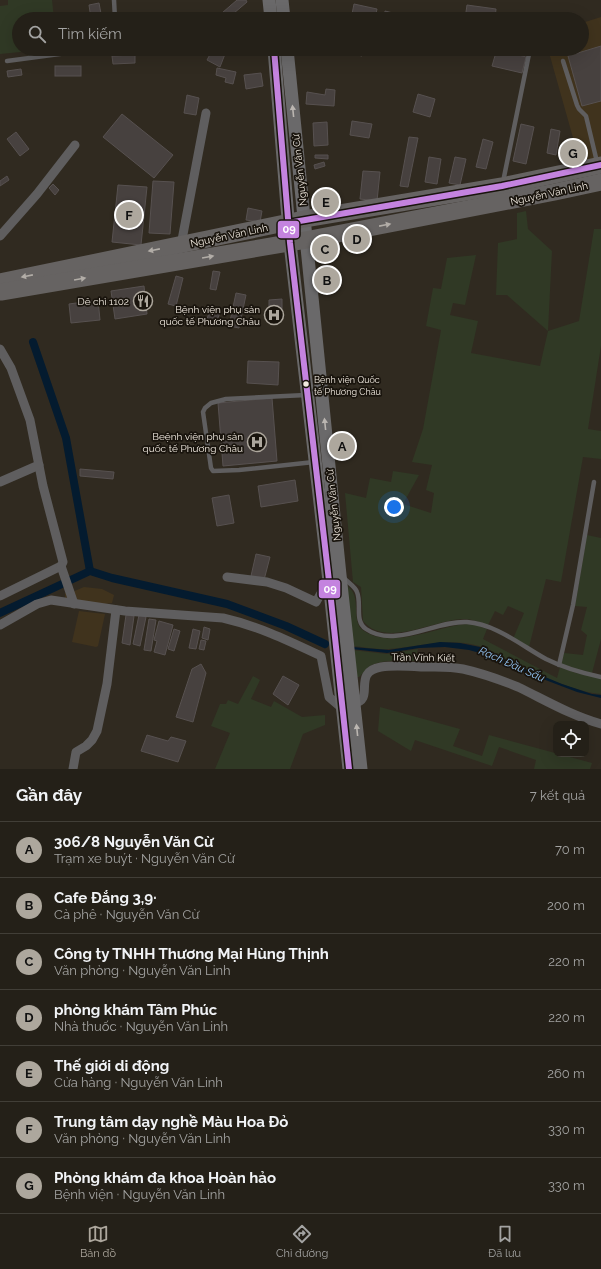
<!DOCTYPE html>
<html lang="vi">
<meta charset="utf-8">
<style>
body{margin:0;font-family:Raleway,sans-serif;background:#2c2821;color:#f1f3f6}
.controls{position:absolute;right:12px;bottom:12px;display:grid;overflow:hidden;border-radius:8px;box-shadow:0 4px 16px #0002}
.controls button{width:36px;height:36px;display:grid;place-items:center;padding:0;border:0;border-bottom:1px solid #413e37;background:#242018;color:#f1f3f6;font:20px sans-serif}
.you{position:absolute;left:394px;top:507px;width:14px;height:14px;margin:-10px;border:3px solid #fff;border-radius:50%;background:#1a73e8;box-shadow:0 0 0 6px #1a73e833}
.badge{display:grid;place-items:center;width:26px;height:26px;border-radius:50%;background:#ada79d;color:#111;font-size:13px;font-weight:700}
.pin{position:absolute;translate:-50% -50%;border:2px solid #fff;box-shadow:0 1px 4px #0006}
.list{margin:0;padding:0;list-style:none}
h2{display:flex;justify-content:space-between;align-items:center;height:52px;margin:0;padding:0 16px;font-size:17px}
h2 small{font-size:13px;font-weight:400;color:#a3a3a2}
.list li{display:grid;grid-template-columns:26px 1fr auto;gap:12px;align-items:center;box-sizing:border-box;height:56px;padding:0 16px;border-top:1px solid #413e37}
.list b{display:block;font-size:15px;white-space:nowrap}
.list p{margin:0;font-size:13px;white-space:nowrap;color:#a3a3a2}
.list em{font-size:13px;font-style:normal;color:#a3a3a2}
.icon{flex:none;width:22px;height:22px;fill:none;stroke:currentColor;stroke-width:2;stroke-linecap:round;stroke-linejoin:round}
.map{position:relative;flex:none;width:601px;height:769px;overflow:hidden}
.search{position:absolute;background:#242018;box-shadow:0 4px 16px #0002;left:12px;right:12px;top:12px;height:44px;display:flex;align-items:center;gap:10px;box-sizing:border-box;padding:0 14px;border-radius:22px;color:#a3a3a2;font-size:15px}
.sheet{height:444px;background:#242018}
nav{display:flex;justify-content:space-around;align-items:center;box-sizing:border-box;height:56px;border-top:1px solid #413e37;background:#242018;font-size:11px;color:#a3a3a2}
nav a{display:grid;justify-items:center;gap:2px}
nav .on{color:#ada79d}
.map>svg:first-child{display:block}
.built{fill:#40331d}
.green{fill:#303925}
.water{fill:#041b2f}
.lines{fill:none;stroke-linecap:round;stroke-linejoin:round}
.canal{stroke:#041b2f;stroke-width:8}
.building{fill:#47413f;stroke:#575150}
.lane{stroke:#5f5e5f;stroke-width:4.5}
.street{stroke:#5f5e5f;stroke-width:9}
.secondary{stroke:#6a696a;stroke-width:13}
.highway{stroke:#666362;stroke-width:17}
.bus-1-casing{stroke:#19140d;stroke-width:9}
.bus-1{stroke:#c483df;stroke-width:6}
.oneway{fill:#bbb6b1}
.oneway2{fill:#b2ada7}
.bus-dot{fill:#f1eae0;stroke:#19140d;stroke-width:1.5}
.labels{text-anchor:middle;stroke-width:3.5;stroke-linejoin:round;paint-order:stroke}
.bus-label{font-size:9px;fill:#f1eae0;stroke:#19140d;text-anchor:start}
.street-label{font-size:10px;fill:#f1eae0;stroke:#19140d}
.poi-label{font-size:10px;fill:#f1eae0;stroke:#19140d;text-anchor:end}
.water-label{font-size:11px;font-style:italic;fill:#93c5f6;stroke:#19140d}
.line-badge{stroke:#19140d;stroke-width:1.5}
.badge-label{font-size:11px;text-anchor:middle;font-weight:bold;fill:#fff}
</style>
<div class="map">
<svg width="601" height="769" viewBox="0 0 601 769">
<rect width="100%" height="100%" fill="#302a20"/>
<g class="built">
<polygon points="601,17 601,160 581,166 548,49 582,49 582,23"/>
<polygon points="84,587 102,589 114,595 112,603 104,604 65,601 65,593 70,593"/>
<polygon points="79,611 105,614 98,646 96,647 72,642"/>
</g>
<g class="green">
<polygon points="8,0 52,0 54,19 19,19 19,49 51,49 0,54 0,6 8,5"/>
<path d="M526,211l2,18 24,22 -4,80 31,-10 15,-92h7v117l-13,83 13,2v28l-18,-2 -22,125 -15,-3 -17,68 -16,-8 11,-26 -16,-7 -5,9 -8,-4 -7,14c-8,-3 -16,-6 -24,-6 -29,0 -78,30 -101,2l-2,-34 -8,-5 -8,-89 21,5 4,-20 21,4 2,-11 26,4 -16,29 28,9 3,-20 -8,-3 6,-25 -20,-3 11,-33 18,-99 -15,-4 7,-38 8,1 6,-31 29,-3 -11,50 -12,-2 -3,12 28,6 -7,32 69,13 8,-35 -41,-36h-11l2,-52 19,-4v-26z"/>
<polygon points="587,535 601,538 601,639 592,673 561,664 564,653 583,655 587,635 581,630 587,607 575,606"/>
<path d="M346,585c18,11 3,37 18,46 22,15 57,3 81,-3 8,-2 16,-4 24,-4 6,0 13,3 18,5l-4,10 74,39 3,-11 16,6 25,5v16c-22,-1 -65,-20 -86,-30 -12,-6 -23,-14 -36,-18 -33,-9 -58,1 -90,3 -12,1 -25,-2 -37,-3z"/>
<path d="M418,649l-4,12c-13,0 -32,-2 -44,5 -4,2 -7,8 -11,11h-2l-5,-27 35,4z"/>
<polygon points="253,676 260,680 251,699 271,707 274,701 302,717 325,715 325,725 303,734 290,769 215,769 230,733 211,726 220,704 226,704 228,700 238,704"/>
<polygon points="380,707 460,729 453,746 482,756 489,735 592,763 590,769 534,769 536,760 499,747 492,766 415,740 411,751 378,731"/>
</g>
<polygon class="water" points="440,642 460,643 480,647 516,665 562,684 592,694 601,695 601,698 577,692 514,668 487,655 469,650 445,647 419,648 387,653 352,649 352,647 389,650"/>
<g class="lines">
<g class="canal">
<polyline points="33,342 66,438 90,571"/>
<polyline points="0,613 90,571 112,578 227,604 286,626 325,644"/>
</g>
</g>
<g class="building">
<polygon points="237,0 246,0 247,2 227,19 215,19"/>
<polygon points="99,3 102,19 91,19 89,5"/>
<polygon points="354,4 377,9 375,19 351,19"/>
<polygon points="467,5 496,9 495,19 465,19"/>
<polygon points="385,11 393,13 391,19 384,19"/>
<polygon points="601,46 601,101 582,106 568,56"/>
<polygon points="213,49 225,54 220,67 207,60"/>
<polygon points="345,49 364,49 362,56 344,52"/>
<polygon points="497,49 526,57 522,73 492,66"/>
<polygon points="135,55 135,63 113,64 112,56"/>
<rect x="55" y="66" width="26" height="10"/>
<polygon points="217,68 236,72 233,84 225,82 226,78 216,75"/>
<polygon points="21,69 22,75 8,77 7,71"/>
<polygon points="261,73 263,86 246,89 244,75"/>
<polygon points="326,89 335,90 334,106 306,104 307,92 325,95"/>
<polygon points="418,94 435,99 430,117 413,112"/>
<polygon points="187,95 199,98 196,115 184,113"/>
<polygon points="122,114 173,155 154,178 103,137"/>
<polygon points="352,121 372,124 369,138 350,135"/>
<polygon points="327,122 328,145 314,146 313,123"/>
<polygon points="521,124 534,127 526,164 513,161"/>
<polygon points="551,129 560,131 556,155 547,153"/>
<polygon points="16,132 29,149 20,156 7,139"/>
<polygon points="409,137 418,138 408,187 400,186"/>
<polygon points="483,139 493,142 486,169 476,167"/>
<polygon points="315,155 328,155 328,159 315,158"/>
<polygon points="429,157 441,159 437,184 425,182"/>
<polygon points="455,157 466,159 460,185 449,183"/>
<polygon points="324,162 325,166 315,169 314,165"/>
<polygon points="363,171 380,172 377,201 360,199"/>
<polygon points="7,176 9,180 0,186 0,181"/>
<polygon points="153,181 174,182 170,234 149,233"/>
<polygon points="53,184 59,190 55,195 49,188"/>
<polygon points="118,185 147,187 141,245 112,242"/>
<polygon points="248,208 262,211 260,222 246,220"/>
<polygon points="213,271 220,272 216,290 210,289"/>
<polygon points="176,276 183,278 176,306 168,304"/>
<polygon points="144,286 147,314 115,319 111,291"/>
<polygon points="236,293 246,295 239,328 229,326"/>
<polygon points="282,299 282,310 269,311 269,300"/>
<polygon points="98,300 100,320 71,323 69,304"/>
<polygon points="210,310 220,313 215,325 206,322"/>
<polygon points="248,361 279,362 278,385 247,383"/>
<polygon points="272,398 277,461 223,466 218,403"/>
<polygon points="80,469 114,472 113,479 80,476"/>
<polygon points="295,480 298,501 261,507 258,486"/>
<polygon points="229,495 234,523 217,526 212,498"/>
<polygon points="256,554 270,557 264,580 251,576"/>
<polygon points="126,615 134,616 130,645 122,643"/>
<polygon points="139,615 146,617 140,646 133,644"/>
<polygon points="149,619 156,620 151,651 144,650"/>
<polygon points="159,621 173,625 165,655 154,652 157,641 154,640"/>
<polygon points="204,627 210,629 208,640 202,638"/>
<polygon points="174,629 180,631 174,651 168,649"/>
<polygon points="193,629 200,631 196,649 189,648"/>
<polygon points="201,640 206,641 204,650 199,649"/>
<polygon points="201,664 206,673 193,722 176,717 192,669"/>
<polygon points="283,676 299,685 288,705 273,694"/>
<polygon points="147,735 168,741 171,737 186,741 178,762 141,751"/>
</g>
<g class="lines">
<g class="lane">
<polyline points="114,0 115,19"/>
<polyline points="7,61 97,49"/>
<polyline points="563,61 577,105 579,109 586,116 597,162"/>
<polyline points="503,182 530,49"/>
<polyline points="306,395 226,399 211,403 205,408 203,412 211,468 213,471 239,470 314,462"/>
<path d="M343,577c4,5 12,9 14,15 5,12 -3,29 9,37 29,20 70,-9 101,-7 29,2 55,24 79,37 18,9 36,14 55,18"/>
<polyline points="559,665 573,605 594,482"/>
</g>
<g class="street">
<polyline points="0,236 37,194 75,145"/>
<polyline points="181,245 206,113"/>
<polyline points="0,349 11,368 30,420 43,486 63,562 61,566 0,596"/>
<polyline points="0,482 39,465"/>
<polyline points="61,566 74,604"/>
<polyline points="227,577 267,582 286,588 316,602 324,588 329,581"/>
<path d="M0,625l37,-21 14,-4 74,11 98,7c35,8 66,23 98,38l8,41 14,12"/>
<path d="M354,703c22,-3 -3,-31 27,-36 13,-2 27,-1 40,0 14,0 28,-1 42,2 18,4 38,11 55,18 27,13 54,29 83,37"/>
<polyline points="73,769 76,752 86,746 92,740 97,731 107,684 116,610"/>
</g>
<g class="secondary">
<polyline points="269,0 271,19"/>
<polyline points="282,0 284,19"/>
<polyline points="274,49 290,243 329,581 349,769"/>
<polyline points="287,49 340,575 361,769"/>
</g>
<g class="highway">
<polyline points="0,282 304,219 502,186 601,165"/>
<polyline points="1,292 306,240 555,192 601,182"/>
</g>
<defs>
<g id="bus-1">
<polyline points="274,49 290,243 329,581 349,769"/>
<polyline points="288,223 502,186 601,165"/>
</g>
</defs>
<use href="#bus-1" class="bus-1-casing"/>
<use href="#bus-1" class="bus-1"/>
</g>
<defs><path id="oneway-solid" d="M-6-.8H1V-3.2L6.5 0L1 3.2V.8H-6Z"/></defs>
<g class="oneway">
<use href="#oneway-solid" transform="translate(293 111) rotate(-96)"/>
<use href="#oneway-solid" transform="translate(325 424) rotate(-96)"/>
<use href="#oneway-solid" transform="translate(357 730) rotate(-96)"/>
</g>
<g class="oneway2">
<use href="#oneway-solid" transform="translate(385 225) rotate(-11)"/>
<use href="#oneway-solid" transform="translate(154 250) rotate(169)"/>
<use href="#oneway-solid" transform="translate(208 257) rotate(-10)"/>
<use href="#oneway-solid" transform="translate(27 276) rotate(169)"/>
<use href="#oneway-solid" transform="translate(80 279) rotate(-10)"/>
</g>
<defs>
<symbol id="restaurant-ring" viewBox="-11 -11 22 22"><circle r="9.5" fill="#19140d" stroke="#ada79d" stroke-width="1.5"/><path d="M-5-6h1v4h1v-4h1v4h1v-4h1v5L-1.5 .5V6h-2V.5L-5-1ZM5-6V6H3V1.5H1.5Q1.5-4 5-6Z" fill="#ada79d"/></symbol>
<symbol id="hospital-ring" viewBox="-11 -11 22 22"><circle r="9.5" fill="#19140d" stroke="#ada79d" stroke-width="1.5"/><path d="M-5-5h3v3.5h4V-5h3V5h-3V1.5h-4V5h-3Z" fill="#ada79d"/></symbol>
</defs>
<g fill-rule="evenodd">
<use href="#restaurant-ring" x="132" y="290" width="22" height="22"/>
<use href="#hospital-ring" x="263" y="304" width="22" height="22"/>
<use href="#hospital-ring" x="246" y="431" width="22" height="22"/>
</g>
<circle class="bus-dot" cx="306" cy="384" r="3.5"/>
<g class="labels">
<g class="bus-label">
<text x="314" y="383">Bệnh viện Quốc<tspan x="314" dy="12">tế Phương Châu</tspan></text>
</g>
<g class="street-label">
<text transform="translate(299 170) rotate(-96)" y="4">Nguyễn Văn Cừ</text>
<text transform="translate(549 193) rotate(-12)" y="4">Nguyễn Văn Linh</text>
<text transform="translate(229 235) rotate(-12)" y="4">Nguyễn Văn Linh</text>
<text transform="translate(333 505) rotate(-96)" y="4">Nguyễn Văn Cừ</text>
<text transform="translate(423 657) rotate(1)" y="4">Trần Vĩnh Kiết</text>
</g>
<g class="poi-label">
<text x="129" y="305">Dê chỉ 1102</text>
<text x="260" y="313">Bệnh viện phụ sản<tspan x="260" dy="12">quốc tế Phương Châu</tspan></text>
<text x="243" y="440">Beệnh viện phụ sản<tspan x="243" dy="12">quốc tế Phương Châu</tspan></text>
</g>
<g class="water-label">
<text transform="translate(512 664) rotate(24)" y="4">Rạch Đầu Sấu</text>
</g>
</g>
<g class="line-badge">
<rect x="277" y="220" width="23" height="19" rx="4" fill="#c483df"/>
<rect x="318" y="579" width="23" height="20" rx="4" fill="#c483df"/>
</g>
<g class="badge-label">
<text x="289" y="233">09</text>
<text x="330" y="593">09</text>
</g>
</svg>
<div class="controls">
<button><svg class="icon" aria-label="locate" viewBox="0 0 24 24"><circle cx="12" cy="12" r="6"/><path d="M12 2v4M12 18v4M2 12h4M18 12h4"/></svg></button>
</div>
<div class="you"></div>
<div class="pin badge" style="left:342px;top:446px">A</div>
<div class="pin badge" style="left:327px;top:280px">B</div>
<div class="pin badge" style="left:325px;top:249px">C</div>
<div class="pin badge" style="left:357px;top:239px">D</div>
<div class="pin badge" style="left:326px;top:202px">E</div>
<div class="pin badge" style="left:129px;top:215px">F</div>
<div class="pin badge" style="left:573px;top:153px">G</div>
<div class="search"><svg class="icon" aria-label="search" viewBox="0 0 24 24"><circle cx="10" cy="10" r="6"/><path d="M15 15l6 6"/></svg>Tìm kiếm</div>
</div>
<section class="sheet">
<h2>Gần đây<small>7 kết quả</small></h2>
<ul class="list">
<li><span class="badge">A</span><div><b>306/8 Nguyễn Văn Cừ</b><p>Trạm xe buýt · Nguyễn Văn Cừ</p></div><em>70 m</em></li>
<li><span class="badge">B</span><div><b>Cafe Đắng 3,9·</b><p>Cà phê · Nguyễn Văn Cừ</p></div><em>200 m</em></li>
<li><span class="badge">C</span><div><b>Công ty TNHH Thương Mại Hùng Thịnh</b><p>Văn phòng · Nguyễn Văn Linh</p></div><em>220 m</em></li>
<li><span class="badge">D</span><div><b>phòng khám Tâm Phúc</b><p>Nhà thuốc · Nguyễn Văn Linh</p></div><em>220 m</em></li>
<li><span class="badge">E</span><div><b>Thế giới di động</b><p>Cửa hàng · Nguyễn Văn Linh</p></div><em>260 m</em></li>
<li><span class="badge">F</span><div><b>Trung tâm dạy nghề Màu Hoa Đỏ</b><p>Văn phòng · Nguyễn Văn Linh</p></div><em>330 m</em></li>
<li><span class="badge">G</span><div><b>Phòng khám đa khoa Hoàn hảo</b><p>Bệnh viện · Nguyễn Văn Linh</p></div><em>330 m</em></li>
</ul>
</section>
<nav>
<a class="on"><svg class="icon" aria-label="map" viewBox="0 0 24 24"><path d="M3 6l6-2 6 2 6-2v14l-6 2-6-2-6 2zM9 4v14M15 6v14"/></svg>Bản đồ</a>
<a><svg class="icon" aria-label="directions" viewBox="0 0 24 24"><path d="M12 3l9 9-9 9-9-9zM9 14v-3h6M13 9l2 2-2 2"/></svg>Chỉ đường</a>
<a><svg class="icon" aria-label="saved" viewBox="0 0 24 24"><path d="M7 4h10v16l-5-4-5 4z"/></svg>Đã lưu</a>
</nav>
